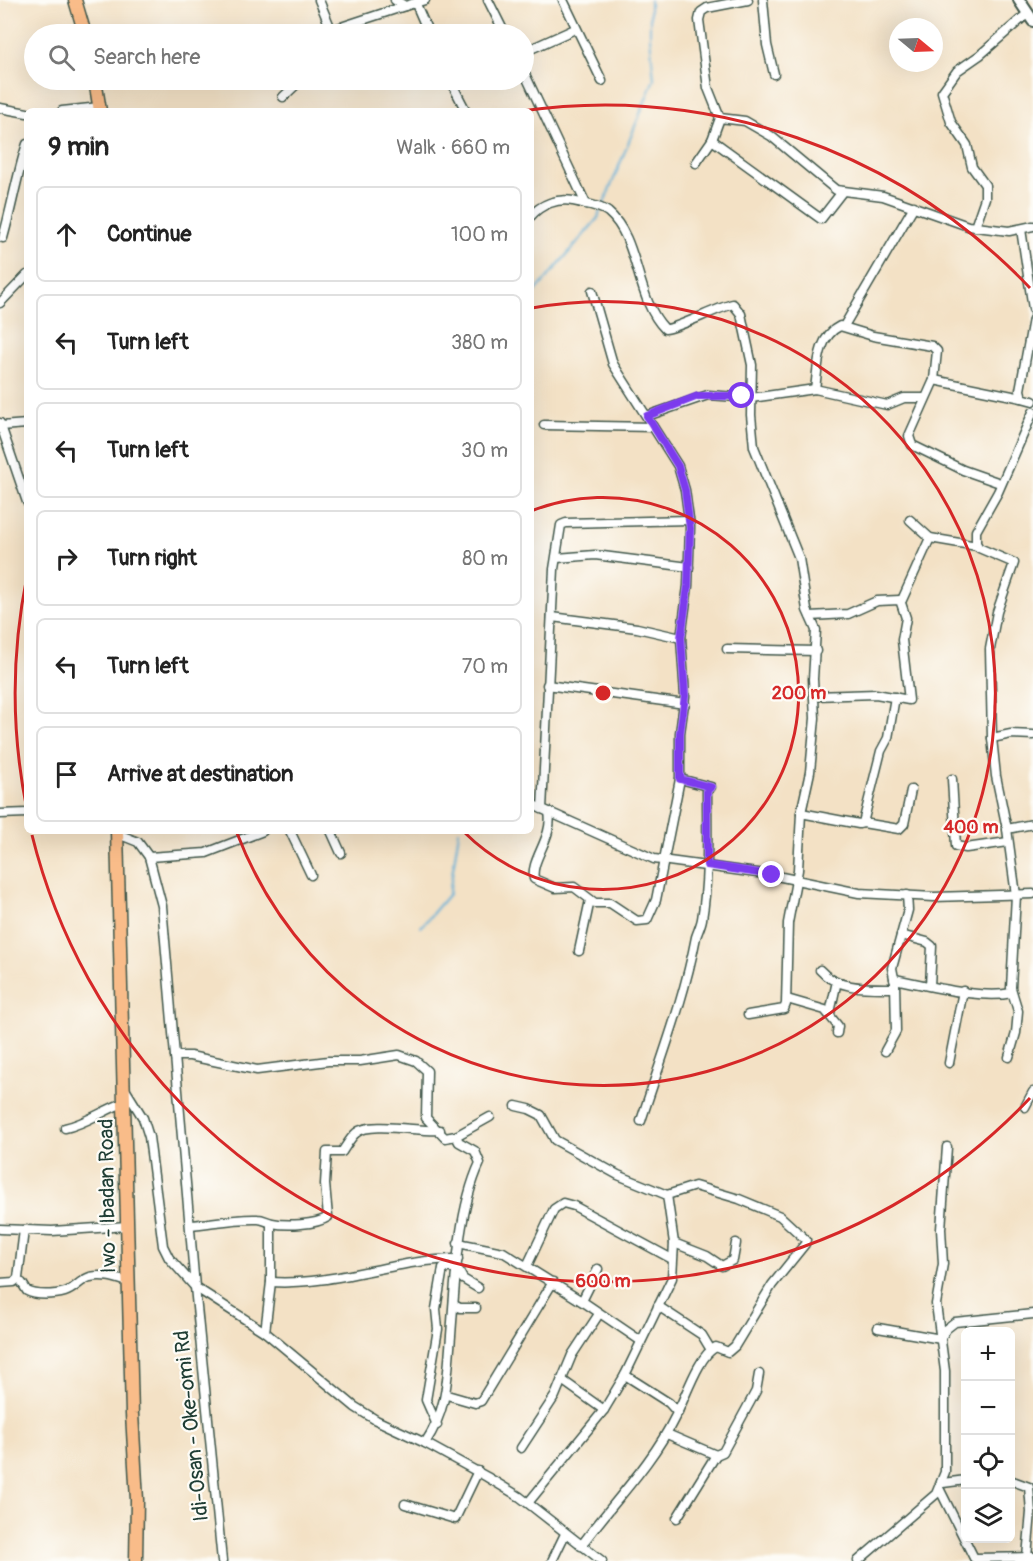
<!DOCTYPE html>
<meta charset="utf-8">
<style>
body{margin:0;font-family:Pangolin,sans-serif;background:#f2f2f2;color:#222}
.controls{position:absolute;right:18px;bottom:18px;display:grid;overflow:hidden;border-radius:9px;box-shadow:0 6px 24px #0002}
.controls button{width:54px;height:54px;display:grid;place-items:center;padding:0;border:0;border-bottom:2px solid #e0e0e0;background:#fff;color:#222;font:30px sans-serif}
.compass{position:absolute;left:889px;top:18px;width:54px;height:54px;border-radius:50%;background:#fff;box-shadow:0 6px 24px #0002;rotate:109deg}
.stop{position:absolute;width:18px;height:18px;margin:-14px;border:4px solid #7c3aed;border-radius:50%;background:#fff}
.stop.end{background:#7c3aed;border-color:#fff;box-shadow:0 2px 6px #0008}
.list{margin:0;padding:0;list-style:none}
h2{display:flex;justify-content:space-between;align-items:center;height:78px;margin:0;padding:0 24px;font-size:26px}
h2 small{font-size:20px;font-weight:400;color:#767676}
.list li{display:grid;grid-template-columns:39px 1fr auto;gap:18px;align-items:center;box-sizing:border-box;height:96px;margin:0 12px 12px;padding:0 12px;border:2px solid #e0e0e0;border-radius:9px}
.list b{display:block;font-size:22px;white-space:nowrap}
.list em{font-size:20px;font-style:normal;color:#767676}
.icon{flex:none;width:33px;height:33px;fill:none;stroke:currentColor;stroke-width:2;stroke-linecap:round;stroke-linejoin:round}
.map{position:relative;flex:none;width:1033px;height:1561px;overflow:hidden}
.search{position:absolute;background:#fff;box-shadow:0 6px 24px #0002;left:24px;top:24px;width:510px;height:66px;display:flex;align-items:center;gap:15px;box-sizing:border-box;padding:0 21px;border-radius:33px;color:#767676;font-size:22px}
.panel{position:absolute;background:#fff;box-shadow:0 6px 24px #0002;left:24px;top:108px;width:510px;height:726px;border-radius:9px}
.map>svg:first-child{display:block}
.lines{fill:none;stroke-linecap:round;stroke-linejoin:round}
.stream{stroke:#5cafd8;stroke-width:2}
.minor-casing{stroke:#3f564a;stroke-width:11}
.tertiary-casing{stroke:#3f564a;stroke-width:14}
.primary-casing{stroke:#3f564a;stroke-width:15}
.minor{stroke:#fff;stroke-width:8}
.tertiary{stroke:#fff;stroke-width:10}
.primary{stroke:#f9bc89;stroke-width:12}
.route{stroke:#7c3aed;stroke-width:8}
.ring{fill:none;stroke:#d62828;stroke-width:3}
.labels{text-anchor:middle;stroke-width:4.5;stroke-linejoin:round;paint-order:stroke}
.street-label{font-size:21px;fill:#1f3d34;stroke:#fdfcf7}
.centre{fill:#d62828;stroke:#fdfcf7;stroke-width:3}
.ring-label{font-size:18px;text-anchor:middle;font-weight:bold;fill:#d62828;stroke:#fdfcf7;stroke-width:4.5;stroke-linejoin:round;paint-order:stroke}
</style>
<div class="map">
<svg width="1033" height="1561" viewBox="0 0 1033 1561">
<rect width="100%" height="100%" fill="#fdfcf7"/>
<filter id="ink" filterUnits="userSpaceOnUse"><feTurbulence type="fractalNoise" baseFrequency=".0167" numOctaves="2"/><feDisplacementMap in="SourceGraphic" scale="12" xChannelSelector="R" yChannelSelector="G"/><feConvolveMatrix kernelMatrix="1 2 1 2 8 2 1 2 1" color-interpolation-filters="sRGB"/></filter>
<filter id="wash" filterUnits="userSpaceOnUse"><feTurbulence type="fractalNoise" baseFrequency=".008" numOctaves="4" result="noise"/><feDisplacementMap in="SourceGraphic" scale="24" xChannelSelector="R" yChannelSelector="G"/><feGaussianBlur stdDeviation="1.35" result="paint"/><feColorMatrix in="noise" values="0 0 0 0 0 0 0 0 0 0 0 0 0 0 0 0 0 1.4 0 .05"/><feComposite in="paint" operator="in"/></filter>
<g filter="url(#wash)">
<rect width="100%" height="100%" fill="#f3e1c5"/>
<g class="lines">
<g class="stream">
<polyline points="603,206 654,79 650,37 650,0"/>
<polyline points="531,297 598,218 600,211"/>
<polyline points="421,927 449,894 459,831"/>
</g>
</g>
</g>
<g filter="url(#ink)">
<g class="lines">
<defs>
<g id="minor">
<polyline points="319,0 333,34"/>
<polyline points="395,0 405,6 425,0"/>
<polyline points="488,0 505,34"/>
<polyline points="563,0 602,81"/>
<polyline points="763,0 767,45 774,74"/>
<polyline points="416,4 429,34"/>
<polyline points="332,30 405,6"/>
<polyline points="524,52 575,29"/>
<polyline points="524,72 586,204"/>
<polyline points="450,80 466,111"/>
<polyline points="283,97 301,80"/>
<polyline points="0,108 27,113"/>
<polyline points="62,111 100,107"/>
<polyline points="720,118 708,88 699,20 701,12 707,8 748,0"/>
<polyline points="712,140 821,219 842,192"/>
<polyline points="696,163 712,140 720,118 745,121 771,136 836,190 883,196 968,226 1009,231 1033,226"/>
<path d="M531,216c10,-12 27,-18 42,-15 11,3 26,4 35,11 32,27 27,87 57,117 8,1 52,-21 68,-25l8,10 11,51 -1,50 3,32 45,111 8,52 9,20 -3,49 2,39 -5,54 -9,41 -3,57 -10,53 -2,81 -2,5 -36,6"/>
<polyline points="975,227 985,198 985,185 972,167 967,145 951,122 942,92 957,71 980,55 1028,13"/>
<polyline points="1021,229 1033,309"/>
<path d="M3,238c9,-32 14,-63 24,-94"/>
<polyline points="0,303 27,275"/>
<polyline points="844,326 914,206"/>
<polyline points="934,380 1022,398 1020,390 1033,319"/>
<path d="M815,389c3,-21 2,-52 25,-63l33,10 59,10 5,5 -3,29 -25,56 3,9 51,25 37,13"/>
<polyline points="1022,398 1033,401"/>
<polyline points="647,416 708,395 751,398 815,389 887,405 904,398 924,398"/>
<polyline points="0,423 27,502"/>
<polyline points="544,425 653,427"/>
<polyline points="1,426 27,424"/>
<polyline points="910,520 930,538 977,546"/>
<polyline points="557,558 595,555 689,567"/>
<polyline points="902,600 930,538"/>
<polyline points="810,616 848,614 877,601 900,600 906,618 902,640 909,700 876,694 815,696"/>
<polyline points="552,617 637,628 681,638"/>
<polyline points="727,649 816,651"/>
<polyline points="547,685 685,704"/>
<polyline points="992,738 1011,734 1033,735"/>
<polyline points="952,779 956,846 966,848 1008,842"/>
<polyline points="531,804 654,859 772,875 859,893 934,897 1033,894"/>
<polyline points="542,809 554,569 561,525 566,523 689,520"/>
<path d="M549,812c5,26 -19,47 -15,67l21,9 19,-1 21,16h15l27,18 10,-1 9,-20 24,-121v-46l5,-37 -4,-58 7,-52 2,-59 -5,-37 -7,-24 -65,-102 -21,-73"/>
<polyline points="801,813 859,824 863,823 881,751 888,738 895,697"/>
<polyline points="0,814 27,813"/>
<polyline points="863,823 899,829 904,824 911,790"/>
<polyline points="1007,829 1033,824"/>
<polyline points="290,831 311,875"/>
<polyline points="331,831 341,853"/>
<polyline points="118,834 138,842 149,857 162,906 195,1287 222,1561"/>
<polyline points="149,857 206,853 263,831"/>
<polyline points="901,935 927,942 932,946 930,986"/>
<polyline points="579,951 590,900"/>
<path d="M820,970c17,20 49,18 74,18"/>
<path d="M894,979c34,6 85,21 118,14"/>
<polyline points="787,999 825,1010 838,1026 837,1033"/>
<polyline points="830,1013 837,981"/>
<polyline points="885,1051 896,1031 895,983 892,968 908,910 907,895"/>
<path d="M175,1056h15l67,14 71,-9h32l39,-6 17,6 11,10 -1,47 19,20 11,-2 3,6 16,9 5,12c-24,52 -25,128 -30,185 -3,36 -4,64 -25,95"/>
<polyline points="1009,1057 1016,1033 1018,1011 1011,988 1016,895 1007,829 996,776 992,738 990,649 997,612 1014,563 979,548 976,543 976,531 998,492 1033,412"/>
<polyline points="949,1063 963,991"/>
<polyline points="125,1089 143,1118 149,1137 163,1246 169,1258 195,1287 265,1332 355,1407 376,1420 425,1443 487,1477 520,1497 602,1561"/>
<polyline points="516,1106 529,1109 541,1115 555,1140 618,1175 667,1195"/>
<polyline points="1025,1107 1033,1092"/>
<path d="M641,1121c20,-62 43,-121 55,-184 2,-6 5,-12 6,-18 7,-42 5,-85 5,-128l4,-4 -31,-8"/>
<path d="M65,1128c21,-4 40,-19 61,-26"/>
<polyline points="456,1136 490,1117"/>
<path d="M191,1225c22,-2 45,-7 67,-6 5,0 9,3 14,4 14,3 44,2 56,-6l-3,-33 2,-32h15c4,-6 9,-15 14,-19 13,-12 65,-1 84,-3"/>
<polyline points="0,1229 52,1231 128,1226"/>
<polyline points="458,1243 503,1252 583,1302"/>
<polyline points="674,1243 707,1256 722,1266 733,1260 736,1243"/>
<polyline points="527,1266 554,1209 563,1203 574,1206 672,1259"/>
<polyline points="598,1269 582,1301 641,1341"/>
<path d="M271,1282c64,4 124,-23 187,-23"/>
<polyline points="0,1283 14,1282 18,1278 24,1230"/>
<path d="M22,1283l5,8c9,5 28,4 38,1 10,-3 15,-12 25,-15 14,-3 25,1 38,5"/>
<polyline points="454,1305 460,1308 476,1308"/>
<polyline points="658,1306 702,1335 711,1350"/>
<polyline points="878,1328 941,1339"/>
<polyline points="265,1332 271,1282 271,1223"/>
<polyline points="941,1338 946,1329 955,1322 1033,1314"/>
<polyline points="625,1375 669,1403 678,1413"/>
<polyline points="562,1380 604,1410"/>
<polyline points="447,1395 475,1403 481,1401 553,1282"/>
<polyline points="437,1425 426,1400 438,1329 436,1309 443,1268 457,1268 463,1279 478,1288"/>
<polyline points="667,1434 716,1455 723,1452 756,1391 759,1374"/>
<polyline points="521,1448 555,1396 572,1355 599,1314"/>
<polyline points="1010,1480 1029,1487 1031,1512 1027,1557"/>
<polyline points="943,1483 966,1480"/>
<polyline points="940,1490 974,1558 1033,1557"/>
<path d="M528,1503l76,-93 21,-35 47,-97 2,-35 -7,-48 28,-9 44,13 41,17 26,24 -1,4 -33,41 -37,61 -7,6 -12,-5c-18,8 -31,53 -41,70 -24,49 -63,86 -94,129"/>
<polyline points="405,1504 455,1519 478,1471"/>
<polyline points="677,1518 716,1455"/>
<polyline points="552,1561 565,1534"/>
<polyline points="858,1561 936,1494 945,1472 945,1371 936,1304 943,1264 941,1229 947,1147"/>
</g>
<polyline id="tertiary" points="1019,0 1033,21"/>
<g id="primary">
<polyline points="75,0 85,34"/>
<polyline points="95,80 100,111"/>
<polyline points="117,831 132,1414 137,1500 136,1561"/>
</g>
</defs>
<use href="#minor" class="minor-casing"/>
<use href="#tertiary" class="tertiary-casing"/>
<use href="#primary" class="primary-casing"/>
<use href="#minor" class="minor"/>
<use href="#tertiary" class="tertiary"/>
<use href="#primary" class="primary"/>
</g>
</g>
<g class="lines" filter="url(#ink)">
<polyline class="route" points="742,396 698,396 647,416 678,466 685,490 690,528 688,586 681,638 685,696 680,733 680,779 711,787 707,791 707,865 772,875"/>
</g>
<g class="ring">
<path d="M531 511A196 196 0 1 1 464 832"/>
<path d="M532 308A392 392 0 1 1 237 833"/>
<path d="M1030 1098A588 588 0 0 1 32 835M27 810A588 588 0 0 1 27 576M521 111A588 588 0 0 1 1030 288"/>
</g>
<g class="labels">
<g class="street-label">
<text transform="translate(107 1196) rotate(-91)" y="7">Iwo - Ibadan Road</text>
<text transform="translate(191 1426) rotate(-96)" y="7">Idi-Osan - Oke-omi Rd</text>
</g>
</g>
<circle cx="603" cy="693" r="9" class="centre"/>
<g class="ring-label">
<text x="799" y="699">200 m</text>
<text x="971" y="833">400 m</text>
<text x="603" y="1287">600 m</text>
</g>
</svg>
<div class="controls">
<button>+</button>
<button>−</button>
<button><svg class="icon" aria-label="locate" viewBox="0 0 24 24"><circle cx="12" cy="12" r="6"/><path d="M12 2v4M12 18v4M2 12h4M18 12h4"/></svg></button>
<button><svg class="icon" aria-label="layers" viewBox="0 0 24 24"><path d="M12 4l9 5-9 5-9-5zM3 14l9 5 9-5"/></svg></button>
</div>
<svg class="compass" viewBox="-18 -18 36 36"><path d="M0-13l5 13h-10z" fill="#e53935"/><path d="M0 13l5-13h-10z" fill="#767676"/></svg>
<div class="stop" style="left:742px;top:396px"></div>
<div class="stop end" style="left:772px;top:875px"></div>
<div class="search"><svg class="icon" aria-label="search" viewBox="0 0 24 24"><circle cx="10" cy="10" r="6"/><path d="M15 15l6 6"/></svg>Search here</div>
<section class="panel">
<h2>9 min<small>Walk · 660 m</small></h2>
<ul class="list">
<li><svg class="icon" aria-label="ahead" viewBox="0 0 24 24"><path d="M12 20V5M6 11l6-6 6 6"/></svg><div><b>Continue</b></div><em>100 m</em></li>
<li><svg class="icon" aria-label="left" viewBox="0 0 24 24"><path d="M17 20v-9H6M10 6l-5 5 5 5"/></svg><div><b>Turn left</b></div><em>380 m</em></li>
<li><svg class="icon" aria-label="left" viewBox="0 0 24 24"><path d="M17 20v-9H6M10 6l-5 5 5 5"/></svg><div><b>Turn left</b></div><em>30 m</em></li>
<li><svg class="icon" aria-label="right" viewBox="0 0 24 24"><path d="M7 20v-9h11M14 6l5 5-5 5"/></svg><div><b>Turn right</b></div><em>80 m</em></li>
<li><svg class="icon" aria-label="left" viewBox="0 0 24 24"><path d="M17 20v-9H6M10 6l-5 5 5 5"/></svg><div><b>Turn left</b></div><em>70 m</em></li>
<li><svg class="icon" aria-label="arrive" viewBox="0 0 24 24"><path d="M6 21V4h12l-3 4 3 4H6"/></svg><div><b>Arrive at destination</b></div></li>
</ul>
</section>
</div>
